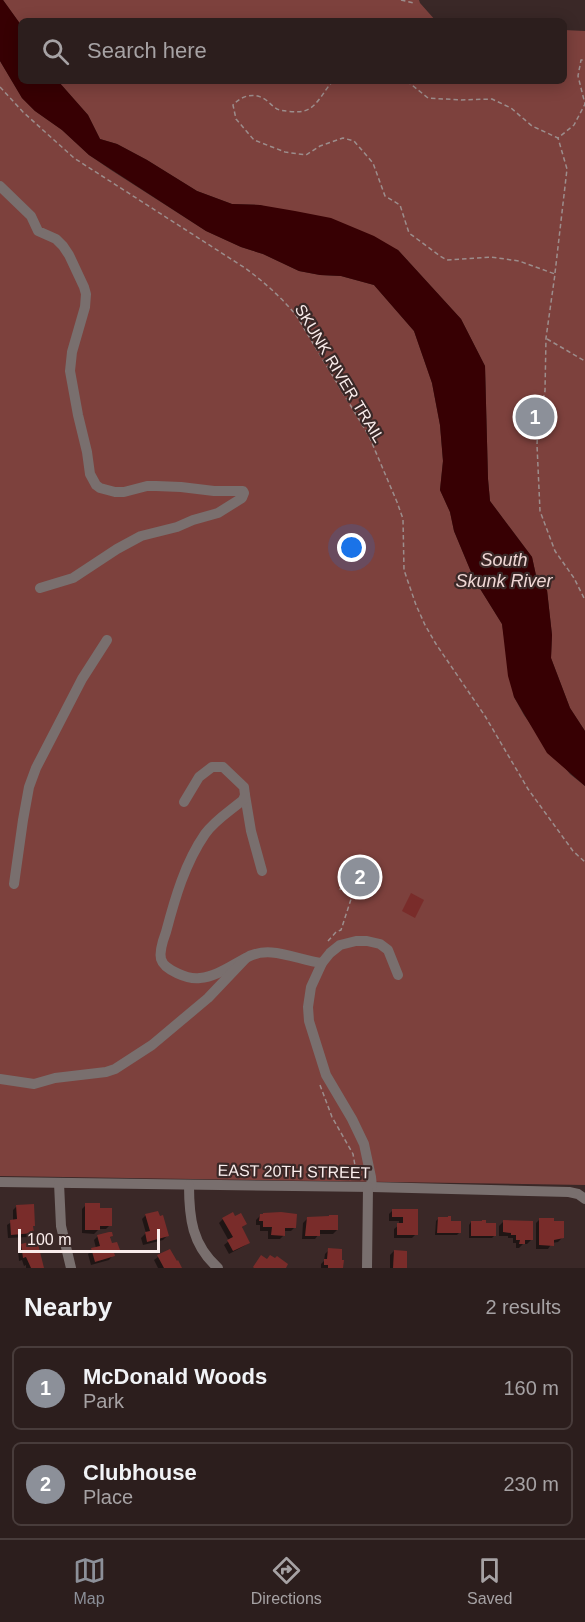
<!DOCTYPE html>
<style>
body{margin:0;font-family:Arial,sans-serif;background:#382b2a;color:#f1f3f6}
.scale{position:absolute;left:18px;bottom:15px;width:142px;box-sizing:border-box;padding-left:6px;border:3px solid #faedec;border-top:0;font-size:16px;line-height:21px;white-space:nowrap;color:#faedec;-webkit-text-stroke:4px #3a2827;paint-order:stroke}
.you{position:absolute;left:352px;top:548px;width:21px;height:21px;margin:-15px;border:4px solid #fff;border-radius:50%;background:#1a73e8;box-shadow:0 0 0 9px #1a73e833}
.badge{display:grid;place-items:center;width:39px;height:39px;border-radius:50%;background:#8c9099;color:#fff;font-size:20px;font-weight:700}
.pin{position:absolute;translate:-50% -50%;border:3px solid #fff;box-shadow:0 2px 6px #0006}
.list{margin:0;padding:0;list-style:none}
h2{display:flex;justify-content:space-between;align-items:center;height:78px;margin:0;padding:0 24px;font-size:26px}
h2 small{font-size:20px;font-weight:400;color:#a6a2a4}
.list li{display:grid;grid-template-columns:39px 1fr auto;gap:18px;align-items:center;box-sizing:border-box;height:84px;margin:0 12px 12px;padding:0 12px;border:2px solid #483c3b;border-radius:9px}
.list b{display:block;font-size:22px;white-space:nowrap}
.list p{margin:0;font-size:20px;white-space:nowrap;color:#a6a2a4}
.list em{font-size:20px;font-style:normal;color:#a6a2a4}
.icon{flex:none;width:33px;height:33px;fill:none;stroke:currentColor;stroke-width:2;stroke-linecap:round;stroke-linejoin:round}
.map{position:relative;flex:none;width:585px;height:1268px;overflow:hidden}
.search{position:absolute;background:#2c1e1d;box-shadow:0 3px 15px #0003;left:18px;right:18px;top:18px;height:66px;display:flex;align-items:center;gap:15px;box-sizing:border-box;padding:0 21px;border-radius:9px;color:#a6a2a4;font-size:22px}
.sheet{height:270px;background:#2c1e1d}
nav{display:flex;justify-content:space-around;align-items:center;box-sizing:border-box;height:84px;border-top:2px solid #483c3b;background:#2c1e1d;font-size:16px;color:#a6a2a4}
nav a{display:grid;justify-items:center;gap:3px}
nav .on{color:#8c9099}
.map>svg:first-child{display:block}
.green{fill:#7d413d}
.water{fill:#370003}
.shadow{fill:#0007}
.building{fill:#792c2a}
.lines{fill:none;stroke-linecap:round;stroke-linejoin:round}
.path{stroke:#9c8d8c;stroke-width:1.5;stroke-dasharray:4.5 3;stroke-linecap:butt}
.minor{stroke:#796f6e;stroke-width:10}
.labels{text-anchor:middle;stroke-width:4.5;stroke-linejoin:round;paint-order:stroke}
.street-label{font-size:16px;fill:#faedec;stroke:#3a2827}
.water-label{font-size:18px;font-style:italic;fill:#f0d7d5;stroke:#3a2827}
</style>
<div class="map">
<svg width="585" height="1268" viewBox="0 0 585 1268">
<rect width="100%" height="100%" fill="#3a2827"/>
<g class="green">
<polygon points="3,0 419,0 420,3 436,21 21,21 21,25"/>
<polygon points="564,30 585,31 585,731 570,708 551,658 552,635 547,590 537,580 532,557 490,501 488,479 485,366 461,319 398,250 260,205 232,204 197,191 147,160 117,144 100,139 88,115 58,81 564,81"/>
<polygon points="0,61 22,98 35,111 62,130 89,155 111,170 206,231 241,247 263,254 299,271 320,275 341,276 374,285 414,331 432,383 440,425 443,461 440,490 450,512 454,531 474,579 502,624 514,697 524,715 536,732 570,774 585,786 585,1185 0,1176"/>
</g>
<polygon class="water" points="0,0 3,0 21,25 21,81 58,81 88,115 100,139 117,144 147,160 197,191 232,204 260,205 295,211 331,218 374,236 398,250 461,319 485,366 488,479 490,501 532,557 537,580 547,590 552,635 551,658 570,708 585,731 585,786 547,753 514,697 508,676 502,624 474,579 454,531 450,512 440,490 443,461 440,425 432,383 414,331 374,285 341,276 320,275 299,271 263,254 241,247 206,231 89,155 62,130 35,111 22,98 0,61"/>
<g class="shadow">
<polygon points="86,1205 99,1209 110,1225 106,1229 99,1229 94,1234 82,1233 82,1209"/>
<polygon points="17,1206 32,1227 32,1233 28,1237 8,1238 7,1225 13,1221 13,1210"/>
<polygon points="393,1210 416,1210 416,1234 412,1238 394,1238 394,1229 399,1225 399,1221 389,1221 389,1214"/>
<polygon points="146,1215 159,1218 167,1236 163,1240 143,1245 141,1238 146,1233 142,1219"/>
<polygon points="260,1216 295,1227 291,1231 284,1231 284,1235 280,1239 268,1239 268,1231 260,1231 260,1225 256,1225 256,1220"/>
<polygon points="235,1218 245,1224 241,1229 248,1243 244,1246 229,1254 224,1245 229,1241 219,1223 223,1219"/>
<polygon points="307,1219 337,1230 333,1234 319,1234 315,1239 302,1239 303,1223"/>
<polygon points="438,1219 459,1233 457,1235 435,1235 436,1221"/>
<polygon points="540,1219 562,1238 558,1242 552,1243 548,1249 536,1249 536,1223"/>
<polygon points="471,1222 494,1236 492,1238 469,1238 469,1225"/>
<polygon points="503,1222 531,1240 527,1244 523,1244 519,1248 516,1248 516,1243 513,1243 513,1238 508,1238 508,1236 499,1236 499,1226"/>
<polygon points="98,1236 112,1236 109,1238 111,1245 118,1249 109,1260 91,1265 88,1254 92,1250 96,1248 94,1240"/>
<polygon points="22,1245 43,1268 26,1268 26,1265 24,1266 22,1260 19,1261 18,1249"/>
<polygon points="329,1250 342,1268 321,1268 321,1264 324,1261 325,1254"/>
<polygon points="394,1251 405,1268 390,1268 390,1255"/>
<polygon points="158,1257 180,1268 158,1268 154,1260"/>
</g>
<g class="building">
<polygon points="354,857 370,863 369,866 375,868 368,889 363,887 361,892 357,891 356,894 348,892 349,889 344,887"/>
<polygon points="411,893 424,900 415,918 402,911"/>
<polygon points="85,1203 100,1203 100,1208 112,1208 112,1226 100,1226 100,1230 85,1230"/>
<polygon points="34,1204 35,1226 33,1226 34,1233 11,1235 10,1220 17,1219 16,1205"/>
<polygon points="392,1209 418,1209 418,1235 397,1235 397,1223 403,1223 403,1217 392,1217"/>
<polygon points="158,1211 160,1216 163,1215 169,1236 147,1242 145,1232 150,1231 145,1214"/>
<polygon points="233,1212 235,1216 241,1213 247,1224 242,1227 250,1243 233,1251 227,1240 233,1237 222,1218"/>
<polygon points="281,1212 297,1214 296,1228 285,1228 285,1236 271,1235 272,1227 263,1227 263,1221 259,1221 260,1214 263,1214 263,1213"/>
<polygon points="329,1215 338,1215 338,1230 320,1230 320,1236 305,1236 307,1217 329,1216"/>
<polygon points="448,1216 451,1216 451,1221 461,1221 461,1233 437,1233 438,1217 448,1217"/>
<polygon points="539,1218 554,1218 554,1221 564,1221 564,1238 554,1240 554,1246 539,1245"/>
<polygon points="482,1220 486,1220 486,1223 496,1223 496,1236 471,1236 471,1221 482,1221"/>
<polygon points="503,1220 533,1221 533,1240 525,1240 525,1244 519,1244 520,1240 516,1240 516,1235 511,1235 511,1233 503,1232"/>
<polygon points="109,1232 112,1232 113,1236 110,1237 112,1243 117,1242 120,1250 114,1252 115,1256 95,1262 91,1248 100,1246 97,1235"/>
<polygon points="37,1240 44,1268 31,1268 26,1257 23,1258 21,1244"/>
<polygon points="328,1248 342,1249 342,1260 344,1260 343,1268 328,1268 328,1265 324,1265 324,1259 327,1259"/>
<polygon points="170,1249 177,1261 178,1260 182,1268 164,1268 157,1255"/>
<polygon points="394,1250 407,1251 407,1268 393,1268"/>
<polygon points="261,1255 267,1259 270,1255 275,1258 277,1256 288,1264 286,1268 254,1268 253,1267"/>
</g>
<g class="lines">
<g class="path">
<polyline points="401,0 414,3"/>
<path d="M333,81c-9,9 -16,27 -29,30 -4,2 -24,0 -27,-2 -4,-2 -7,-6 -11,-9 -11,-8 -24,-5 -33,5l3,14 18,21 31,12 21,3 14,-9 23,-8 11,3 19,22 12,33 15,9 9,28 31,23 7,4 44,-3 28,4 36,13 -9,64 -1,53 -7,32 -1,22 3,66 15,40 19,27 11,22"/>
<polyline points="407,81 428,98 461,100 492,99 511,108 532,126 558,138 574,125 585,104 578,76 581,60 585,60"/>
<path d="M0,87l23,25 51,46 171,110c19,14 36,29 51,47l73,121 28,66 6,17 1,51 12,35 9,20 11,19 49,72 43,73 45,62 12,11"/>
<polyline points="555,273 567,169 558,138"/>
<polyline points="547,339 585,361"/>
<polyline points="350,867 347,867 340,890 353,895"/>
<polyline points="328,941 336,932 341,930 353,893"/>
<polyline points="320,1085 332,1117 353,1154 357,1177"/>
</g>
<g class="minor">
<polyline points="0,186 31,216 38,231 56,239 63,246 69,255 84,287 86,294 85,307 72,352 70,371 78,415 87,452 90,474 96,485 100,488 115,492 124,492 147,486 156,486 181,487 214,491 243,491 244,493 242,498 218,513 193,520 177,527 141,536 117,549 73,578 40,588"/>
<polyline points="245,795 251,831 262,871"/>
<path d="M184,802l15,-25 13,-10h11l21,20 1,8 -2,5c-13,11 -28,20 -38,34 -20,29 -30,64 -39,98 -3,8 -7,19 -5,27 3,11 28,21 39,19 16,-1 32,-13 46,-20"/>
<polyline points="14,884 23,820 29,787 36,768 82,679 107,640"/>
<path d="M0,1079l34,5 21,-6 51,-6 9,-3 37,-24 56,-47 38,-40c23,-14 51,2 76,5"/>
<polyline points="0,1182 372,1187 569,1192 578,1194 585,1199"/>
<polyline points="59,1183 61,1226 71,1268"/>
<path d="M189,1185c0,33 3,60 29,83"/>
<polyline points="372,1187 371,1177 364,1144 352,1119 326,1075 309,1021 308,1007 311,987 322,963 330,953 340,945 356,941 367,941 380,944 388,950 398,975"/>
<polyline points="367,1268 368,1187"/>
</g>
</g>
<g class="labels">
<g class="street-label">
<text transform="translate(340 373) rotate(59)" y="6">SKUNK RIVER TRAIL</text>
<text transform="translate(294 1171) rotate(1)" y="6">EAST 20TH STREET</text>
</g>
<g class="water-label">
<text x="504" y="566">South<tspan x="504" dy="21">Skunk River</tspan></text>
</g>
</g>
</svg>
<div class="scale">100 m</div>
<div class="you"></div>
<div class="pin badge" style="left:535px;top:417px">1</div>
<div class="pin badge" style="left:360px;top:877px">2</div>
<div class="search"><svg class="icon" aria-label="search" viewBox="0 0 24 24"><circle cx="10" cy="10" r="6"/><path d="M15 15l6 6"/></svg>Search here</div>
</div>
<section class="sheet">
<h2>Nearby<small>2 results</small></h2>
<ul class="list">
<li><span class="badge">1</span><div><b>McDonald Woods</b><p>Park</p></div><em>160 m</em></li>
<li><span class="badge">2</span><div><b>Clubhouse</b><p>Place</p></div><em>230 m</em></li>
</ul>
</section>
<nav>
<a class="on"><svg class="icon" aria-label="map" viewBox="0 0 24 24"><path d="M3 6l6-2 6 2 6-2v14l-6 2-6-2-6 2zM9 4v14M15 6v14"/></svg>Map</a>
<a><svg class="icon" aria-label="directions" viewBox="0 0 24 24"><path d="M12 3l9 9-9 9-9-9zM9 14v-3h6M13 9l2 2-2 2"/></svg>Directions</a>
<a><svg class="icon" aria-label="saved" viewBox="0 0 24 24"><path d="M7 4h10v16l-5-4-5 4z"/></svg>Saved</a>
</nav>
